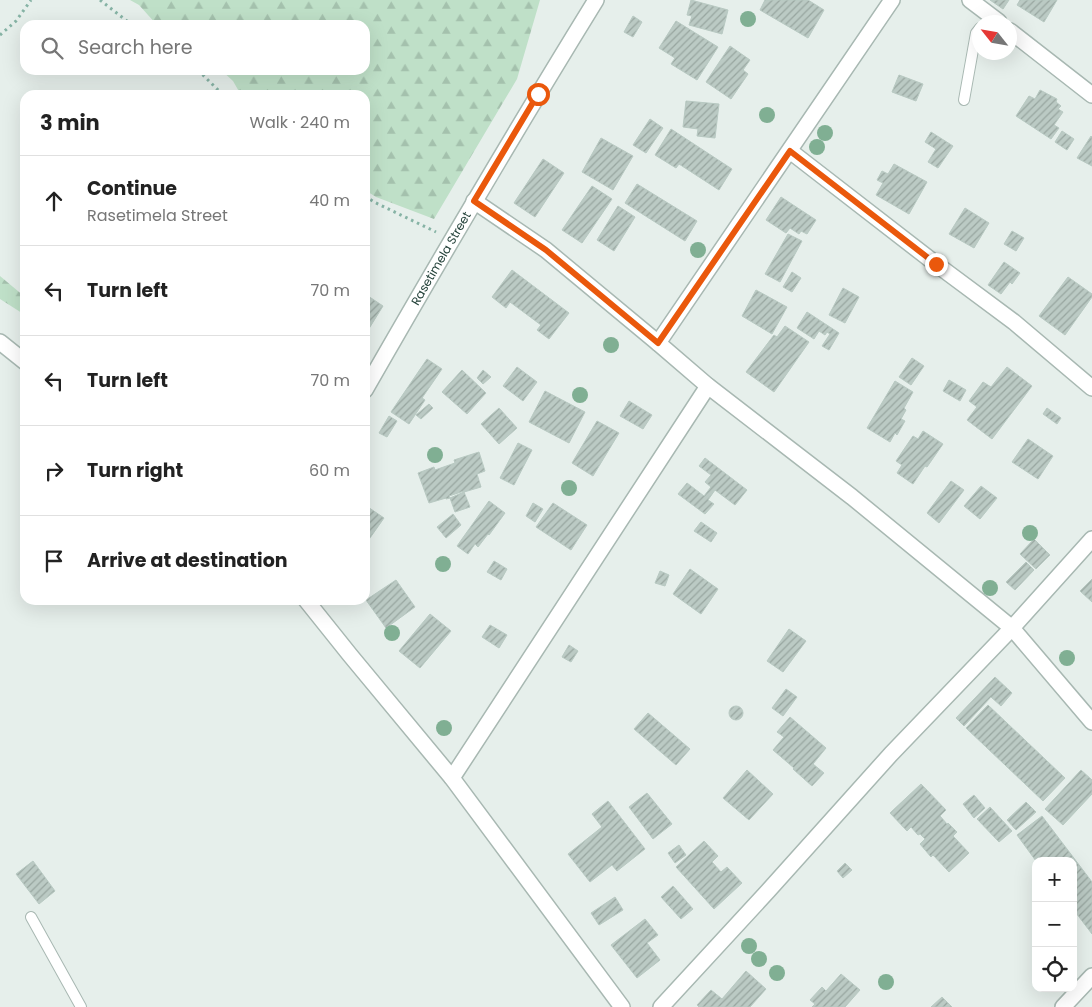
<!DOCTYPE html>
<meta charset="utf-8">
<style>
body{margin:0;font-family:Poppins,sans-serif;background:#f6f6f6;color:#222}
.controls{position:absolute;right:15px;bottom:15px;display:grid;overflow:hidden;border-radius:10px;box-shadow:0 5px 20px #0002}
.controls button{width:45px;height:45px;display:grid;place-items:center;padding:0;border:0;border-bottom:1px solid #e0e0e0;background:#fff;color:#222;font:25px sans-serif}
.compass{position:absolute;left:972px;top:15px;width:45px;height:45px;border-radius:50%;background:#fff;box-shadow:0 5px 20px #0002;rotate:301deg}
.stop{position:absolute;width:15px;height:15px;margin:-11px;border:4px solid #ea580c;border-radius:50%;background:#fff}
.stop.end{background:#ea580c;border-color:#fff;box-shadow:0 1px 5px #0008}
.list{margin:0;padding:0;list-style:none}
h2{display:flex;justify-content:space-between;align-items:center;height:65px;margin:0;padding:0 20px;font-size:21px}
h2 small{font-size:16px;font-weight:400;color:#767676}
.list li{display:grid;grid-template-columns:32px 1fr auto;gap:15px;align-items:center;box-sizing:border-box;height:90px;padding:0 20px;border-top:1px solid #e0e0e0}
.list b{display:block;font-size:19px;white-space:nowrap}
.list p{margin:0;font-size:16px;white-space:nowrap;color:#767676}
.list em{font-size:16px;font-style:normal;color:#767676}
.icon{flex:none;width:28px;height:28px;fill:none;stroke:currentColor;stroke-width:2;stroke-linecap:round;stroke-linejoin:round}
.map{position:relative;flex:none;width:1092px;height:1007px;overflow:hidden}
.search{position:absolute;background:#fff;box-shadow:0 5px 20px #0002;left:20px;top:20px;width:350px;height:55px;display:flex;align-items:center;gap:12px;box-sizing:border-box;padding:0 18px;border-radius:15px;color:#767676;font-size:19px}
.panel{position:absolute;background:#fff;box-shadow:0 5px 20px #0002;left:20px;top:90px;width:350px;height:515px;border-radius:15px}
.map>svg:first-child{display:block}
.forest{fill:url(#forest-firs)}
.building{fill:url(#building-hatch);stroke:#b8c9c2}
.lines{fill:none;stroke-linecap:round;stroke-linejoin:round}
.lane-casing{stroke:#a8b8b2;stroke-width:12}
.street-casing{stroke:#a8b8b2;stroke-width:18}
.path{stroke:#86b3a5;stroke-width:3;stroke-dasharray:2.5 4;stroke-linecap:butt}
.lane{stroke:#fff;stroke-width:10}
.street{stroke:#fff;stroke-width:15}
.tree{fill:#80af93}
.route{stroke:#ea580c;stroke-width:6}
.labels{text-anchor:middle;stroke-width:4;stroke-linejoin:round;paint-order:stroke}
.street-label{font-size:12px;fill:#24423a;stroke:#f7fbf9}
</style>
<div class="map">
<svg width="1092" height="1007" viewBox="0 0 1092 1007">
<defs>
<pattern id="forest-firs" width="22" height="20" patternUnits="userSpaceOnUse" patternTransform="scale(1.25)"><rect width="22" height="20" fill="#bfe0c8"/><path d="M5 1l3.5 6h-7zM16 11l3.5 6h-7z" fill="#a4c1ad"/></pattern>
<pattern id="building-hatch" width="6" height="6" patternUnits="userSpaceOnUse" patternTransform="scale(1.25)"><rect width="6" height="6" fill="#bbcac4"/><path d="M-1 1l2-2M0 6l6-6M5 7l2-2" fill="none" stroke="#98a6a0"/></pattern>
</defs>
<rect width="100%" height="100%" fill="#e6efeb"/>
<g class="forest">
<polygon points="130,0 540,0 517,79 434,219 376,197 365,190 365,95 241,95 233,81 221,70 365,70 365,25 157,25 139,5"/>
<polygon points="0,276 25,297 25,315 0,299"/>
</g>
<g class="building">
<polygon points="691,0 728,10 722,34 689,25 692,16 687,15"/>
<polygon points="765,0 808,0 824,10 808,38 760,10"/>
<polygon points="990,0 1009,0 1003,9"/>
<polygon points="1020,0 1057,0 1044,22 1017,5"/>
<polygon points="633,16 642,22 633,37 624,32"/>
<polygon points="676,21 718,47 697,80 671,64 675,58 659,48"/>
<polygon points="730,46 750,60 743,70 748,74 731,99 706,82"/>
<polygon points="899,75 923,84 916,101 892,92"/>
<polygon points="1040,90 1057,99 1056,102 1061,106 1058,109 1063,112 1054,125 1059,128 1051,139 1016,116 1029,96 1035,99"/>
<polygon points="686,101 719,104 715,138 697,136 698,129 683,127"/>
<polygon points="650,119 663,128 646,153 633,145"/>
<polygon points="671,129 732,169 719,190 679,164 676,168 655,155"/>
<polygon points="1062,131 1074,139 1067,150 1055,142"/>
<polygon points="931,132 953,146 938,168 928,162 936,149 925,142"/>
<polygon points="1091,136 1092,137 1092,166 1077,158"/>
<polygon points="601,138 633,156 613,190 582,172"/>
<polygon points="543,159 564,173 535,217 514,203"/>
<polygon points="894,164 927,182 909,214 876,195 883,183 877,180 882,171 888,174"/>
<polygon points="637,184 697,221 685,241 625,203"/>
<polygon points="592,186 612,199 582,243 562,230"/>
<polygon points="781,197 816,220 807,234 801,231 799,234 790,228 786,233 766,220"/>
<polygon points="618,206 635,217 614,251 597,240"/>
<polygon points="965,208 989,223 974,248 949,234"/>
<polygon points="1012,231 1024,238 1016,251 1004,244"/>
<polygon points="788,234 802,241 780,282 765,274"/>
<polygon points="1004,262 1020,273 1012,284 1010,282 1001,294 988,285"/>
<polygon points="512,270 569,313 549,339 537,330 541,325 510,302 506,308 492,297"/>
<polygon points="792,272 801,278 792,292 783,287"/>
<polygon points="1068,277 1092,294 1092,297 1065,335 1039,316"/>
<polygon points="843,288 859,297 845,323 829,315"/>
<polygon points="756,290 787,307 772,334 742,316"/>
<polygon points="365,294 383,306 365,335"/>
<polygon points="807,312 839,333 829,350 822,346 830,334 827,332 825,335 819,331 814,339 797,328"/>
<polygon points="785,326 809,342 774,392 746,372 774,335 777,337"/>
<polygon points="912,358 924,366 911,385 899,377"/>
<polygon points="427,359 442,369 422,398 425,400 409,424 391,412"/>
<polygon points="517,367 537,382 523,401 503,386"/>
<polygon points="1007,367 1032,386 992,439 967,420 977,407 969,401 983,382 991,387"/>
<polygon points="462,370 486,393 467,414 442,392"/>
<polygon points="483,370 491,377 483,384 477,378"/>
<polygon points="949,380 966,390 960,401 943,391"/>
<polygon points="895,381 913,392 904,408 906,410 901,419 905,421 897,435 895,433 890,442 867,428"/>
<polygon points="545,391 585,412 569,443 529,422"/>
<polygon points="629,401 652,415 643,429 620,416"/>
<polygon points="429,404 433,408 421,419 416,415"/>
<polygon points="499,408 517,428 499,444 481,424"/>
<polygon points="1047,408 1061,418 1057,424 1043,414"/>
<polygon points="389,416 397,421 387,437 379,433"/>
<polygon points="597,421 619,433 593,476 572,463"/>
<polygon points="923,431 943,444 927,467 925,466 913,484 897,473 902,465 896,461 913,436 918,439"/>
<polygon points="1028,439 1053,456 1038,479 1012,462"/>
<polygon points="518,443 532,450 514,485 500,478"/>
<polygon points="479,452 485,471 477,474 481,487 464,492 464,491 449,496 450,498 446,499 446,498 429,503 418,473 434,467 435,470 455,463 454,460"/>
<polygon points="705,458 747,490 735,505 715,490 708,500 714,504 705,514 678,494 687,483 704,496 711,487 705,482 711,475 699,466"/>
<polygon points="951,481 964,490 939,523 927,513"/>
<polygon points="981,486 997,498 980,519 964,506"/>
<polygon points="464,492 470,507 455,512 450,498"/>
<polygon points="489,501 505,513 489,535 488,534 478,547 475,544 468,554 457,546"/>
<polygon points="533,503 543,509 535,522 526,516"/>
<polygon points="553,503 587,525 571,550 536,527"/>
<polygon points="365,505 384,518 365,545"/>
<polygon points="453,514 461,525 446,538 437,527"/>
<polygon points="701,522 717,533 711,542 694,531"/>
<polygon points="1034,539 1050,555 1036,569 1020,554"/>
<polygon points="494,561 507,569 501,580 487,572"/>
<polygon points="1026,562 1034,570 1015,590 1006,582"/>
<polygon points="690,569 718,589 701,614 673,594"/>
<polygon points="660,571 669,575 665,586 655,583"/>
<polygon points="1092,579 1092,602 1080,591"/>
<polygon points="396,580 415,607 386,628 366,600"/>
<polygon points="430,614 451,631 420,668 399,651"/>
<polygon points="490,625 507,635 499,648 482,637"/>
<polygon points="789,629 806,641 783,672 767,661"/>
<polygon points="569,645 578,651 571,662 562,657"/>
<polygon points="995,677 1012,693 1001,706 991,697 964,726 956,718"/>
<polygon points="786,689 797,697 783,716 772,708"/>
<polygon points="988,705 1065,778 1043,801 966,728"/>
<circle cx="736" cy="713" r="7"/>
<polygon points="648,713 690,749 676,765 634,729"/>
<polygon points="790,717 826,748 813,764 824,773 812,786 793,769 794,768 773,750 784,737 777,732"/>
<polygon points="747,770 773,794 749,820 723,798"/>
<polygon points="1081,770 1092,780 1092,794 1063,825 1045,809"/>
<polygon points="921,784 946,810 940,816 947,824 948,823 957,832 953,836 969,853 949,872 933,855 931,857 920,844 925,839 920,834 918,835 911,827 907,831 890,813"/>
<polygon points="647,793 672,824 653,839 629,807"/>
<polygon points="974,795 985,808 974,818 963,804"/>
<polygon points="608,801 645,849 617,871 612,865 590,882 568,854 602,827 592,814"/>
<polygon points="1026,802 1036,812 1016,830 1007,820"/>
<polygon points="990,807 1012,831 999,842 977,819"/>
<polygon points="1042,816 1092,882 1092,934 1073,909 1073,861 1036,861 1017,835"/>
<polygon points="704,841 718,856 712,862 721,872 727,867 742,883 714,909 676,867"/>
<polygon points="679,845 686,855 675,863 668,853"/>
<polygon points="33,861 55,891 39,904 16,874"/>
<polygon points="845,863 852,870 843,878 837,871"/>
<polygon points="673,886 693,909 681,919 661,897"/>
<polygon points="615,897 623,910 599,925 591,913"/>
<polygon points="645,919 658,935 647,943 660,960 637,978 611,945"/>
<polygon points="746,971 766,989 750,1007 699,1007 697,1005 711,990 722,999"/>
<polygon points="841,974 860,990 845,1007 812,1007 815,1004 810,1000 822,987 826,991"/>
<polygon points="942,997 952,1007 931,1007"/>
</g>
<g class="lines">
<defs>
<g id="lane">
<polyline points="964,100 976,33 980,28"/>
<polyline points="31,917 81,1007"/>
</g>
<g id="street">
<polyline points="970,0 999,22"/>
<polyline points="1010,31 1092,95"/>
<polyline points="790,151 936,264 1014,322 1092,388"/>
<polyline points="474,201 546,250 658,343 708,386 852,497 1012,628 1092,722"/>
<polyline points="0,342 25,362"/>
<polyline points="658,343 892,0"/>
<path id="s1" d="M365,390c75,-131 152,-262 231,-390"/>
<polyline points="306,600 350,655 452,778 622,1007"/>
<polyline points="452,778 708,386"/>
<polyline points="661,1007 768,891 891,754 1012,628 1092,539"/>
<polyline points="1063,1007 1092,976"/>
</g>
</defs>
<use href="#lane" class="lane-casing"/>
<use href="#street" class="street-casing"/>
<g class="path">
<polyline points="100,0 132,25"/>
<polyline points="0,35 16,21 31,0"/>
<polyline points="198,70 219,91 226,95"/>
<polyline points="365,196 374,202 436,232"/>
</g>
<use href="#lane" class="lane"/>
<use href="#street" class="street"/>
</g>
<g class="tree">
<circle cx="748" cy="19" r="8"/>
<circle cx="767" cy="115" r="8"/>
<circle cx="825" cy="133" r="8"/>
<circle cx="817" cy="147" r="8"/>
<circle cx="698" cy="250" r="8"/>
<circle cx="611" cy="345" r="8"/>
<circle cx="580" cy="395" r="8"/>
<circle cx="435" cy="455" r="8"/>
<circle cx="569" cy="488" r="8"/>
<circle cx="1030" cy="533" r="8"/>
<circle cx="443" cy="564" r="8"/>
<circle cx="990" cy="588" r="8"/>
<circle cx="392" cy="633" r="8"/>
<circle cx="1067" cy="658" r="8"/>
<circle cx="444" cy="728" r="8"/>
<circle cx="749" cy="946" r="8"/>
<circle cx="759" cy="959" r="8"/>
<circle cx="777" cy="973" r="8"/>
<circle cx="886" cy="982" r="8"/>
</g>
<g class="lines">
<polyline class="route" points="538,94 474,201 546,250 658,343 790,151 936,264"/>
</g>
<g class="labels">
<g class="street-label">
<text dy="4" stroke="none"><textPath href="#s1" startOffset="152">Rasetimela Street</textPath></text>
</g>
</g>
</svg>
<div class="controls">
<button>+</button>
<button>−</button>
<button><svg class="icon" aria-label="locate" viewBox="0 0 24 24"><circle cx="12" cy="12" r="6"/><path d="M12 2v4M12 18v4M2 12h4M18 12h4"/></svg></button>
</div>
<svg class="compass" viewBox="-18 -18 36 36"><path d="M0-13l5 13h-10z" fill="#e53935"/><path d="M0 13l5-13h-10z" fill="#767676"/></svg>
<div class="stop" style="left:538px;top:94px"></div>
<div class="stop end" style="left:936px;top:264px"></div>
<div class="search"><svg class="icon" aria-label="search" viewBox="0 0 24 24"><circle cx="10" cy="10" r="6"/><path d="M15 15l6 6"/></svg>Search here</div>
<section class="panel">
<h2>3 min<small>Walk · 240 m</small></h2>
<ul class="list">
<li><svg class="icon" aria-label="ahead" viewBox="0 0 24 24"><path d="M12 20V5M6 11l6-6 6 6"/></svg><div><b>Continue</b><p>Rasetimela Street</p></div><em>40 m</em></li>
<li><svg class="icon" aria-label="left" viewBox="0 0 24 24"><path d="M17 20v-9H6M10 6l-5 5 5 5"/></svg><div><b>Turn left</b></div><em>70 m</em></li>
<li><svg class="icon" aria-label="left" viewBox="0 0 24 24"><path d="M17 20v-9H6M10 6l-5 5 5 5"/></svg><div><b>Turn left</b></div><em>70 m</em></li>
<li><svg class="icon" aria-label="right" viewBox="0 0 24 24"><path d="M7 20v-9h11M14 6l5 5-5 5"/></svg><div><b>Turn right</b></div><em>60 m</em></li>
<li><svg class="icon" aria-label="arrive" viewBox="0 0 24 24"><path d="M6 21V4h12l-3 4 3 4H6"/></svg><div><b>Arrive at destination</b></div></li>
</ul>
</section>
</div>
